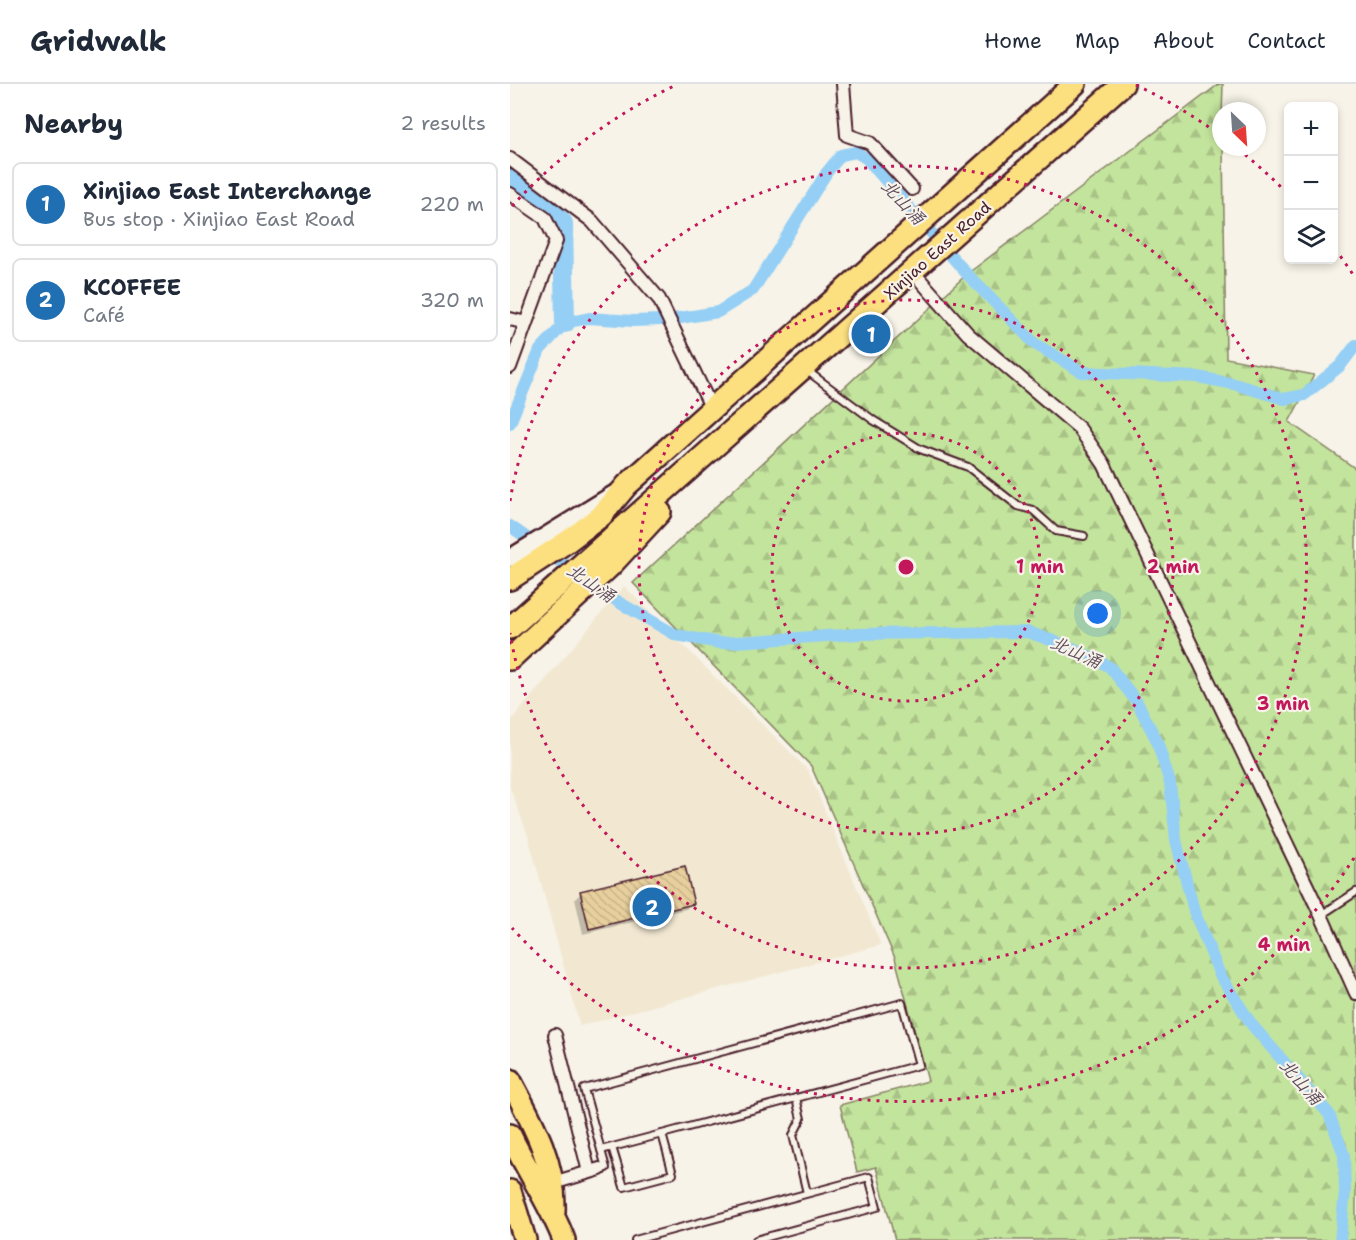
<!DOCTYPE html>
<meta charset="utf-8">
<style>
body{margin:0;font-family:"Shantell Sans","LXGW WenKai TC",sans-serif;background:#f2f2f3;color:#1f2937}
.controls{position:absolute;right:18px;top:18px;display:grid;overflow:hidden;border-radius:9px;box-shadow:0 3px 9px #0003}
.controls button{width:54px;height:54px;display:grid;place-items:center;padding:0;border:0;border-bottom:2px solid #e0e1e3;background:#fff;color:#1f2937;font:30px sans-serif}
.compass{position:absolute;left:702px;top:18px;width:54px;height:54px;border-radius:50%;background:#fff;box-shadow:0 3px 9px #0003;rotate:155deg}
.you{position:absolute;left:588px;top:530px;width:21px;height:21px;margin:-15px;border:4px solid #fff;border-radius:50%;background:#1a73e8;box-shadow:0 0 0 9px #1a73e833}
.badge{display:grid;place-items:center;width:39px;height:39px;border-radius:50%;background:#1f6fb2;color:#fff;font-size:20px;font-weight:700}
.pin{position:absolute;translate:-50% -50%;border:3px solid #fff;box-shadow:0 2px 6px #0006}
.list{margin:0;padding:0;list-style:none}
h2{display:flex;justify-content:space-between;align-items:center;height:78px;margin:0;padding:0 24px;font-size:26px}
h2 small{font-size:20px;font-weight:400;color:#747a83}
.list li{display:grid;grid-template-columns:39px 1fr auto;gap:18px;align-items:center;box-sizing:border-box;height:84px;margin:0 12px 12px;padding:0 12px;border:2px solid #e0e1e3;border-radius:9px}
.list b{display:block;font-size:22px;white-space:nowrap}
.list p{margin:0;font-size:20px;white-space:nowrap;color:#747a83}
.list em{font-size:20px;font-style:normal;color:#747a83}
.icon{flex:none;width:33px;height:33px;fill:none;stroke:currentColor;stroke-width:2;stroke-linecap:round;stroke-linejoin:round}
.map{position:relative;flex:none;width:846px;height:1156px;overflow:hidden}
header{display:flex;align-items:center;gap:36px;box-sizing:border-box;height:84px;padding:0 30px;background:#fff;border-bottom:2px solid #e0e1e3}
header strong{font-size:28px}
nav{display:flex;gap:33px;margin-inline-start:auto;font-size:21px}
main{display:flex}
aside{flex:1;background:#fff}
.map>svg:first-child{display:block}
.built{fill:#f2e8d2}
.forest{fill:url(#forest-firs);stroke:#868264;stroke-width:1.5}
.shadow{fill:#0003}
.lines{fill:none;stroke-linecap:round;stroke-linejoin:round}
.canal{stroke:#95cff5;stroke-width:12}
.river{stroke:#95cff5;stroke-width:20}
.building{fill:url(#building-back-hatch);stroke:#4a1f2b;stroke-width:1.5}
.lane-casing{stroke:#4a1f2b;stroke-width:10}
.street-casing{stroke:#4a1f2b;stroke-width:16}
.secondary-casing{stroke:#4a1f2b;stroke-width:21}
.highway-casing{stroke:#4a1f2b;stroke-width:26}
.lane{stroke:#f7f3e8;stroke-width:6}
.street{stroke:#f7f3e8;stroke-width:12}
.secondary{stroke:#f7f3e8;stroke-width:16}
.highway{stroke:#fce080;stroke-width:21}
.ring{fill:none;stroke:#c2185b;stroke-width:3;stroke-dasharray:3 6}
.labels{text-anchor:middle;stroke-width:4.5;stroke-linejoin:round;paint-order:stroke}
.street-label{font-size:16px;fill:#4a1f2b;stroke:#f7f3e8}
.water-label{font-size:18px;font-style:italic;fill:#5d4b5e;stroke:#f7f3e8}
.centre{fill:#c2185b;stroke:#f7f3e8;stroke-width:3}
.ring-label{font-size:18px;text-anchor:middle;font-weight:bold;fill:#c2185b;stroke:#f7f3e8;stroke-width:4.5;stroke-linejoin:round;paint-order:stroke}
</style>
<header>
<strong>Gridwalk</strong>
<nav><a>Home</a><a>Map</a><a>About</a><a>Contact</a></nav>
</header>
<main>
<aside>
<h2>Nearby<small>2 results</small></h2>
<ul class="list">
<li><span class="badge">1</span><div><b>Xinjiao East Interchange</b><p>Bus stop · Xinjiao East Road</p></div><em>220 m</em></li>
<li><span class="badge">2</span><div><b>KCOFFEE</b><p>Café</p></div><em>320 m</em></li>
</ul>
</aside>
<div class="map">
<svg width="846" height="1156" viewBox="0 0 846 1156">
<defs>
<pattern id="forest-firs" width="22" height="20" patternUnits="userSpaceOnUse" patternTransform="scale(1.5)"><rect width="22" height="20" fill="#c3e49d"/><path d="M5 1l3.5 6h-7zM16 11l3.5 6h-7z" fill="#a9c387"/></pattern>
<pattern id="building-back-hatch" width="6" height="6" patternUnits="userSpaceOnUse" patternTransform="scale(1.5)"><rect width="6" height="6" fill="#e8d09e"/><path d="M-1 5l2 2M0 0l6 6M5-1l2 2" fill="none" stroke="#c8b288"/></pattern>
</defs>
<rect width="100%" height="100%" fill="#f7f3e8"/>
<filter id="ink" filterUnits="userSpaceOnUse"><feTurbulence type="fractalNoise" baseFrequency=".0167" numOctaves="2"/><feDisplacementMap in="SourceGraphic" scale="12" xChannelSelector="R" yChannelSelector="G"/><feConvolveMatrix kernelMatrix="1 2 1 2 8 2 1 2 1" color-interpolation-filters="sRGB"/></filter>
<g filter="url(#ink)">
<polygon class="built" points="114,502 298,686 371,861 70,942 18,752 0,704 0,638"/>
<polygon class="forest" points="709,0 713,0 711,63 713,63 716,274 804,291 779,338 846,385 846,1156 385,1156 366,1083 347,1088 330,1021 418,997 385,874 301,682 123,499 457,190"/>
<polygon class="shadow" points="71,809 182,819 176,825 73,850 65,815"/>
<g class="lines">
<g class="canal">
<polyline points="164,235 208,228 243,206 317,88 331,71 346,68 357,75 457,190 525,260 572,288 688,293 724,300 774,315 794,311 830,282 846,261"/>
<polyline points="0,339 30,266 55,239 79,234 123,237 151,236"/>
<polyline points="0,442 110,519 166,551 210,559 347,550 518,548 563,564 600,583 627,618 647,657 660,699 666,756 684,827 710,891 742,941 819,1030 834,1071 835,1108 830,1156"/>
</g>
<polyline class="river" points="0,95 29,113 53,139 55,239"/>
</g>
<polygon class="building" points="175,782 184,820 79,845 70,807"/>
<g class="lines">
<defs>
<g id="lane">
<polyline points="296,286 363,336 410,365 458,383 508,422 523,426 546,447 574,452"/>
<polyline points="811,831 846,808"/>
<polyline points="286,1014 291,1035 283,1051 297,1109"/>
<polyline points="91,1066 152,1050 163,1090 114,1103 102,1063"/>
<polyline points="96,1084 74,1005 392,919 409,981 152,1050"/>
<polyline points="125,1156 359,1093 367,1123 246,1156"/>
</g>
<g id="street">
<polyline points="333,0 337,51 360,59 402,105"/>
<polyline points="0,75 82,137 149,215 202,325"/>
<polyline points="0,110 35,134 46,157 0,283"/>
<polyline points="403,188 458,250 569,344 594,380 811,831 846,909"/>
<polyline points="0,235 16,239"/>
<polyline points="45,951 79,1088"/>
<polyline points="43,1099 90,1085"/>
</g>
<polyline id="secondary" points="0,474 104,410"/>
<g id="highway">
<polyline points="0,495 58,457 91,432 117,401 565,0"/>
<polyline points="0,544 613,0"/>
<polyline points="0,575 101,481 150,428"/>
<path d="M0,996c22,41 46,84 44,132"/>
<path d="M0,1051c17,36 40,68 54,105"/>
<polyline points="0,1107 15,1156"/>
</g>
</defs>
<use href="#lane" class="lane-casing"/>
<use href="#street" class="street-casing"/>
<use href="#secondary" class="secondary-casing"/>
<use href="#highway" class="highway-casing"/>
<use href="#lane" class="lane"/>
<use href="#street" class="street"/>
<use href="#secondary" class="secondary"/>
<use href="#highway" class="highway"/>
</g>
</g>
<g class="ring">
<circle cx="396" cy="483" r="134"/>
<circle cx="396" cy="483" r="267"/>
<path d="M0 417A401 401 0 1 1 0 549"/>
<path d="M844 774A534 534 0 0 1 2 844M2 122A534 534 0 0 1 166 1M626 1A534 534 0 0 1 710 51M728 65A534 534 0 0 1 777 109M825 165A534 534 0 0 1 844 192"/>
</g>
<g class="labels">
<g class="street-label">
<text transform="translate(427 166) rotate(-42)" y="6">Xinjiao East Road</text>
</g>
<g class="water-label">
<text transform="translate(393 118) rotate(47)" y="6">北山涌</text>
<text transform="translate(81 499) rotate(35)" y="6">北山涌</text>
<text transform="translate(566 568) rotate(24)" y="6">北山涌</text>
<text transform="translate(791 998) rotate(49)" y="6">北山涌</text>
</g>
</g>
<circle cx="396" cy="483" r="9" class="centre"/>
<g class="ring-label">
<text x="530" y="489">1 min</text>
<text x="663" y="489">2 min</text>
<text x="773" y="626">3 min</text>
<text x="774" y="867">4 min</text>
</g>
</svg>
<div class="controls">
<button>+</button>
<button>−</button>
<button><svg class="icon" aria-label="layers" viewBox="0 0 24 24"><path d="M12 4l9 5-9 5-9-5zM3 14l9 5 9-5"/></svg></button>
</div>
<svg class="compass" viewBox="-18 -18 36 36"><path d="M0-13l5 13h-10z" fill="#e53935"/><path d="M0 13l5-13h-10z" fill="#747a83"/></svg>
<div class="you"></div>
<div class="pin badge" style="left:361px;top:250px">1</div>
<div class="pin badge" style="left:142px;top:823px">2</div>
</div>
</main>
